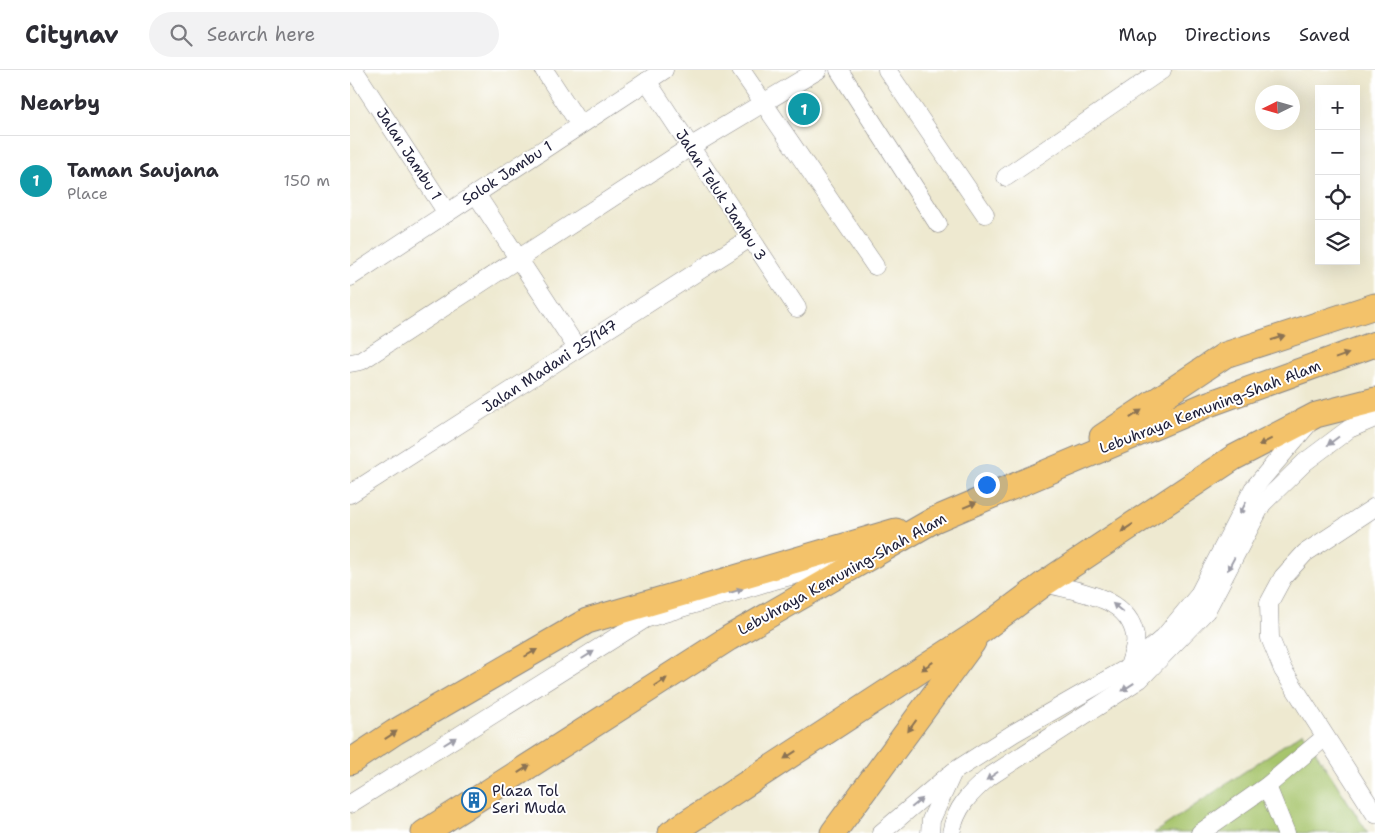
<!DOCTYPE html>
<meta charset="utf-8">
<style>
body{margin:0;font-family:"Shantell Sans",sans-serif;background:#f2f2f3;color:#2b2b33}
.controls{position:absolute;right:15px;top:15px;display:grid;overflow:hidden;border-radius:0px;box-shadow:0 5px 20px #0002}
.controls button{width:45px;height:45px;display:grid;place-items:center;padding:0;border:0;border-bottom:1px solid #e1e1e2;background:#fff;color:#2b2b33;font:25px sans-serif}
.compass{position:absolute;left:905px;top:15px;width:45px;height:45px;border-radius:50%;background:#fff;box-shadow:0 5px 20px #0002;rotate:265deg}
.you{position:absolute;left:636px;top:414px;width:18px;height:18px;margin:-12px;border:4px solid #fff;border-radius:50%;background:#1a73e8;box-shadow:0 0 0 8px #1a73e833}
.badge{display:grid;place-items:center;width:32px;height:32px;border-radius:50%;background:#1f6fb2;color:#fff;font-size:16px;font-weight:700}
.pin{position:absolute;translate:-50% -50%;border:2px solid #fff;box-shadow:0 1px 5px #0006}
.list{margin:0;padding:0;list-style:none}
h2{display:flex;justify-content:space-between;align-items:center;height:65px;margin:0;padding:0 20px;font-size:21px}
h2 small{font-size:16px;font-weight:400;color:#7c7c81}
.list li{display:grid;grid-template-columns:32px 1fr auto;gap:15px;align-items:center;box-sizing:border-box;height:90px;padding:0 20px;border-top:1px solid #e1e1e2}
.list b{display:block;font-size:19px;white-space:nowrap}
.list p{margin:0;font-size:16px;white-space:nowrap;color:#7c7c81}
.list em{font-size:16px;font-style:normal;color:#7c7c81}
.icon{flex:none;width:28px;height:28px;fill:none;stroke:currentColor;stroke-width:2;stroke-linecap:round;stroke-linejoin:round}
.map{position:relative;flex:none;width:1025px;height:763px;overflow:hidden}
header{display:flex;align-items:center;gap:30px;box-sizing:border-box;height:70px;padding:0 25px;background:#fff;border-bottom:1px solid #e1e1e2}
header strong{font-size:24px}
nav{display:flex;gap:28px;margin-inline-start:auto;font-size:18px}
.search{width:350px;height:45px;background:#f2f2f3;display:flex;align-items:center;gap:12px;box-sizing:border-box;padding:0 18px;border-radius:28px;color:#7c7c81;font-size:19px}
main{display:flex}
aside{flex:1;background:#fff}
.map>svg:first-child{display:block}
.green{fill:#a7c56d;stroke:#647454}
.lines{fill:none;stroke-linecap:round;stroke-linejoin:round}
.minor-casing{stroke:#888686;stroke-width:19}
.highway-casing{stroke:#888686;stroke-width:27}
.minor{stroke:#fff;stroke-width:18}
.highway{stroke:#f3c26a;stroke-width:25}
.oneway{fill:#8a7252}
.oneway2{fill:#9c9ca7}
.labels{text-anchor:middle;stroke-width:4;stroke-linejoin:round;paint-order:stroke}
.street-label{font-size:15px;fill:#22223b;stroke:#fff}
.poi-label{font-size:15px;fill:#22223b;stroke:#fff;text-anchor:start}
</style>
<header>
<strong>Citynav</strong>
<div class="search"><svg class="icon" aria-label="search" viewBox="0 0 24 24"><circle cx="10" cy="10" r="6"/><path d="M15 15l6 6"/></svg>Search here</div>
<nav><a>Map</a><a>Directions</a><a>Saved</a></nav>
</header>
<main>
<aside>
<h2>Nearby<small></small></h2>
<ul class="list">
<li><span class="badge" style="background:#0f9aa8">1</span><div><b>Taman Saujana</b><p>Place</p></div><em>150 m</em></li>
</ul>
</aside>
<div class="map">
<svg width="1025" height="763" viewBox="0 0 1025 763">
<rect width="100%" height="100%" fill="#fff"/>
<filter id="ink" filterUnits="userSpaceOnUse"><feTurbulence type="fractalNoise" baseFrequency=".02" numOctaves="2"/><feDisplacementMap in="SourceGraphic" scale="10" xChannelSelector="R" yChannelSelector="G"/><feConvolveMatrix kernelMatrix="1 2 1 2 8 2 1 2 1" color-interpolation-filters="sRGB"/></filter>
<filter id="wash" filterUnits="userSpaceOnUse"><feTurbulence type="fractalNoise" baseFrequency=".0096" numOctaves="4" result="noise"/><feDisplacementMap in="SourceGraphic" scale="20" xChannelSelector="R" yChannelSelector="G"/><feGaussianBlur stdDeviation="1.12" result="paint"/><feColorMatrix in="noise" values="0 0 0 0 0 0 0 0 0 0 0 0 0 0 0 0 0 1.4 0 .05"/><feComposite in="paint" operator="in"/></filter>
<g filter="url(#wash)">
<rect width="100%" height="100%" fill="#eee9d0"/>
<polygon class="green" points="953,662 1018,763 804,763"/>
</g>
<g filter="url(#ink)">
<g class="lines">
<defs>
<g id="minor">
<polyline points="4,0 97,143"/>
<polyline points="194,0 230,55"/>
<polyline points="391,0 525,196"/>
<polyline points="489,0 588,154"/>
<polyline points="537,0 635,144"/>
<polyline points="297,11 447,238"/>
<polyline points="656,107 812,0"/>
<polyline points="126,124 227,278"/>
<polyline points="0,207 314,0"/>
<polyline points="0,293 11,291 340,77 468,0"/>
<polyline points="0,424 400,168"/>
<polyline points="1025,437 955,483 933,507 919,533 920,568 933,600 1025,744"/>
<path d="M695,513c32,9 84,13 90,53 2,9 -4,22 -6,31"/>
<polyline points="917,716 936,763"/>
<polyline points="0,734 295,549 421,511 503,490"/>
<polyline points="531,763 599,705"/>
<polyline points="580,763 581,750 603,702 664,663 779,597 814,567 848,526 903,419 959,353"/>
<path d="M601,763c5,-26 19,-40 38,-56l151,-98 66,-68 56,-107 43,-42 44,-33 26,-11"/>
<polyline points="850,763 917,716 975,667"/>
</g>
<g id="highway">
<polyline points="752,367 875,285 1025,236"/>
<polyline points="0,692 45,662 237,551 546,461"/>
<polyline points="74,763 379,568 584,450 856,335 1025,274"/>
<polyline points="321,763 632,560 695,513 883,388 966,345 1025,330"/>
<polyline points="483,763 623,572"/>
</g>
</defs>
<use href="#minor" class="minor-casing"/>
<use href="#highway" class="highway-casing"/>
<use href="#minor" class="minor"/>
<use href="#highway" class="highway"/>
</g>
<defs><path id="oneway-solid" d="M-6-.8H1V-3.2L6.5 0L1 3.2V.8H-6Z" transform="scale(1.25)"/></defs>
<g class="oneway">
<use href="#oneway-solid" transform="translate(928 268) rotate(-18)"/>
<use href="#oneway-solid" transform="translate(992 286) rotate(-20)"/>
<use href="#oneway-solid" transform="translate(786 344) rotate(-34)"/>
<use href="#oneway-solid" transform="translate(915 372) rotate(153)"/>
<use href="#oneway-solid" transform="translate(620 435) rotate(-23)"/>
<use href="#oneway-solid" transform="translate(777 458) rotate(146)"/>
<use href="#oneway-solid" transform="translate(181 583) rotate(-30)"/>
<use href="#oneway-solid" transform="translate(577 596) rotate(147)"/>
<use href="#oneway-solid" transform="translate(311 612) rotate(-33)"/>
<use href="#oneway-solid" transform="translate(562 656) rotate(126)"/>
<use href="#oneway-solid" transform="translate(41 665) rotate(-33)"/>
<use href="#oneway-solid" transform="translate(440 685) rotate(147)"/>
<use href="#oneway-solid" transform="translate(174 699) rotate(-33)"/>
</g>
<g class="oneway2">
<use href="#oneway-solid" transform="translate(983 371) rotate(143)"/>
<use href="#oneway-solid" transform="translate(893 438) rotate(117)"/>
<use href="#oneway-solid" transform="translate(881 494) rotate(118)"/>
<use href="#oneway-solid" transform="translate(386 521) rotate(-17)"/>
<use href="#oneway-solid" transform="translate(768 538) rotate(-140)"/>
<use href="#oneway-solid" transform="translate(238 585) rotate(-32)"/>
<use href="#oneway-solid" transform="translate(778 617) rotate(147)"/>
<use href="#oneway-solid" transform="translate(100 671) rotate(-32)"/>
<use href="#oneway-solid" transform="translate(642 706) rotate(145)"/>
<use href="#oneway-solid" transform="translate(567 733) rotate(-40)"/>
</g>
</g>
<defs>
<symbol id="building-ring" viewBox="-11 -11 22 22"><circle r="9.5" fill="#fff" stroke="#1f6fb2" stroke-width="1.5"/><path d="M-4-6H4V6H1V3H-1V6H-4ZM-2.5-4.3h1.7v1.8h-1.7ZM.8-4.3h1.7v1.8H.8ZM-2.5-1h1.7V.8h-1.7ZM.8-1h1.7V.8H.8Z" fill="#1f6fb2"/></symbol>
</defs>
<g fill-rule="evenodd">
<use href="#building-ring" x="110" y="716" width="28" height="28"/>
</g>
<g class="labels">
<g class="street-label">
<text transform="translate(59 84) rotate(57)" y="5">Jalan Jambu 1</text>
<text transform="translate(157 103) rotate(-33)" y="5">Solok Jambu 1</text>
<text transform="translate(371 125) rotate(57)" y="5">Jalan Teluk Jambu 3</text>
<text transform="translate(200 296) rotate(-33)" y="5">Jalan Madani 25/147</text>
<text transform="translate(860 337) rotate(-21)" y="5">Lebuhraya Kemuning-Shah Alam</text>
<text transform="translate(492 504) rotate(-29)" y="5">Lebuhraya Kemuning-Shah Alam</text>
</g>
<g class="poi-label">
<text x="142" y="726">Plaza Tol<tspan x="142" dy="17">Seri Muda</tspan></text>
</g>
</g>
</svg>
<div class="controls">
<button>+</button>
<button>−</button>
<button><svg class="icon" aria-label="locate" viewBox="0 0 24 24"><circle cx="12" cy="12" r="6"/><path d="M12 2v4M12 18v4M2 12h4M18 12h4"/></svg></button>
<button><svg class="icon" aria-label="layers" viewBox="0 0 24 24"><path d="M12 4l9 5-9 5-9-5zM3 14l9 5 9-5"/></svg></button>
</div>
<svg class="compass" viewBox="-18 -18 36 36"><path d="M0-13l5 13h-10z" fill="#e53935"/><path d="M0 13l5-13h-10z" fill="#7c7c81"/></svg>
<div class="you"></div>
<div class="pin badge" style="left:454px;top:39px;background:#0f9aa8">1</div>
</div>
</main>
